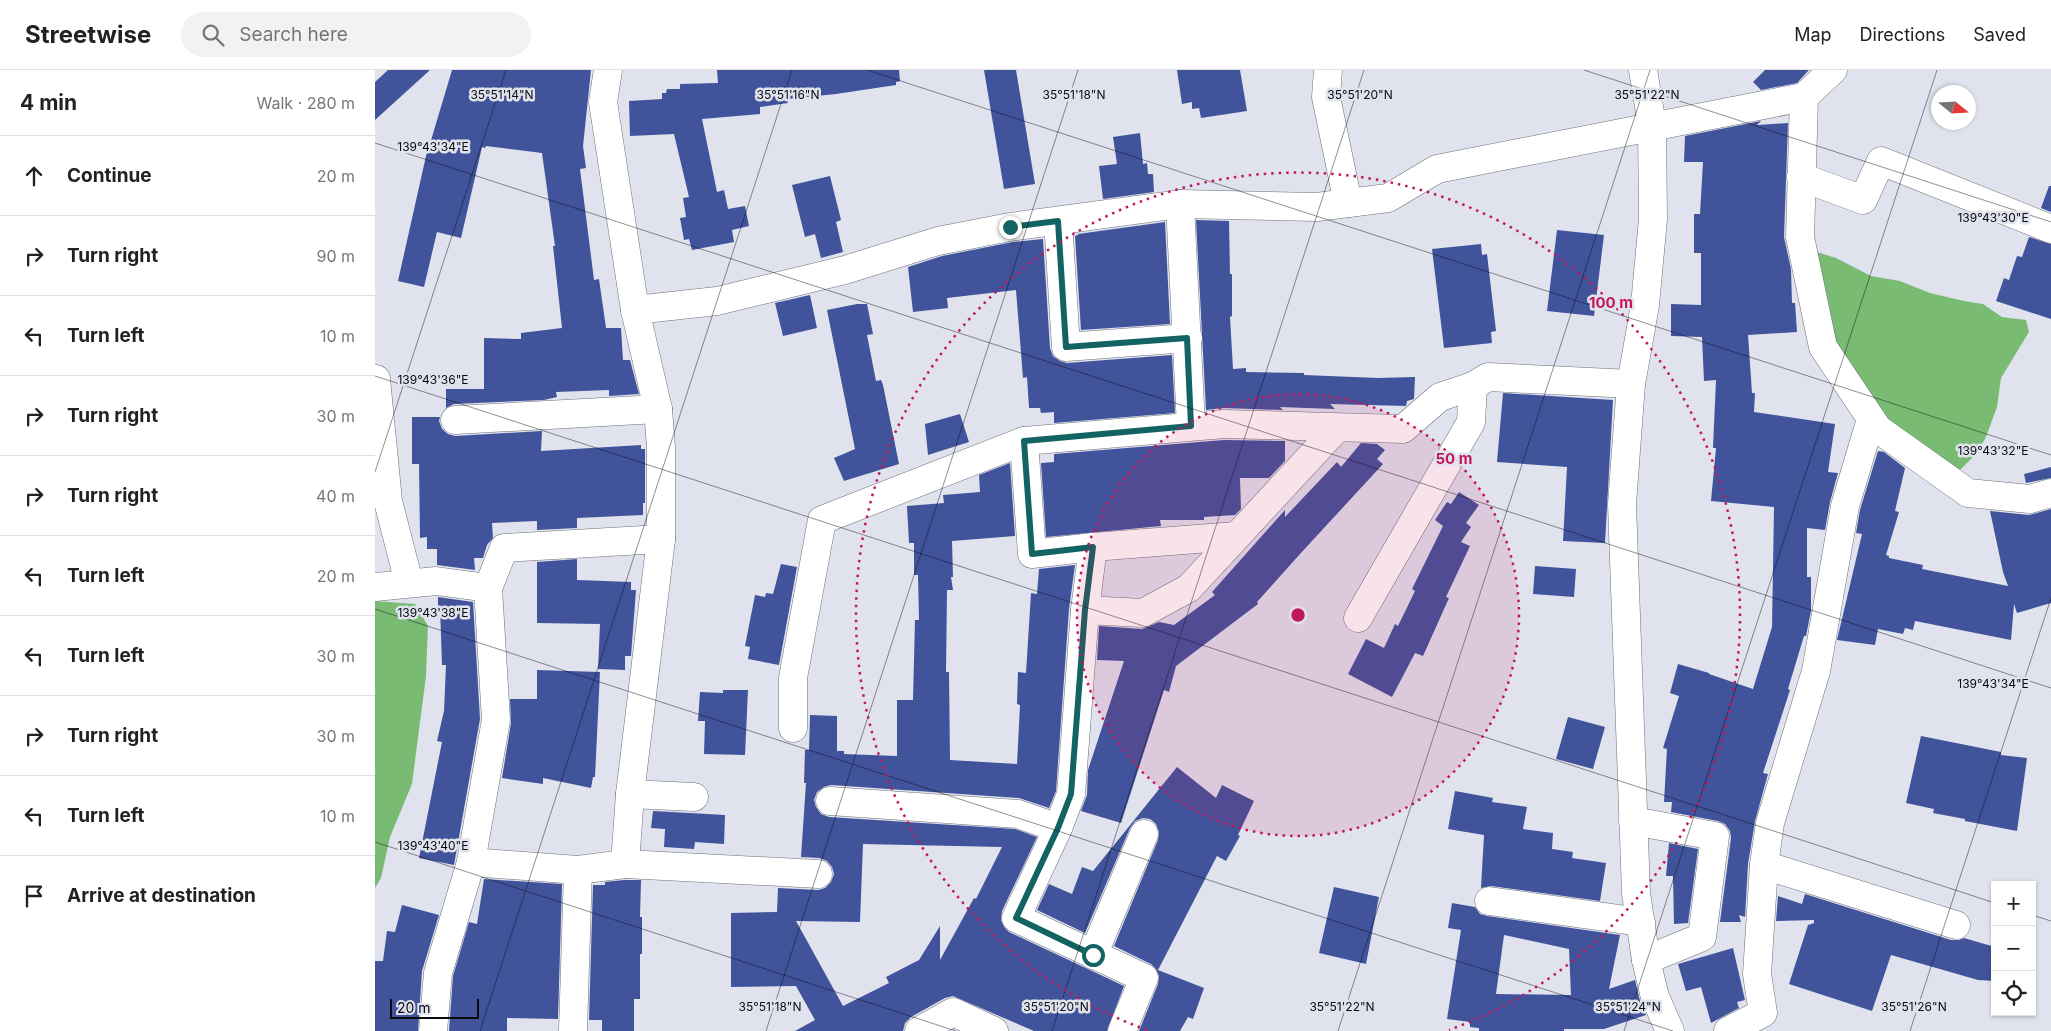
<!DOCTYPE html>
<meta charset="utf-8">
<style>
body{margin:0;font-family:Inter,sans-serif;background:#f2f2f2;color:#222}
.controls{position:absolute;right:15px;bottom:15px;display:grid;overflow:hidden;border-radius:0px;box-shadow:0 1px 4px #0004}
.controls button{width:45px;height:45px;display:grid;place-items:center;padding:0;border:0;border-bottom:1px solid #e0e0e0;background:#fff;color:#222;font:25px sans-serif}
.compass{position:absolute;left:1556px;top:15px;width:45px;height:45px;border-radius:50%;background:#fff;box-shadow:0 1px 4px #0004;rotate:108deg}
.scale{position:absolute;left:15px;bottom:12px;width:89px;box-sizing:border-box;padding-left:5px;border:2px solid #0a0b0f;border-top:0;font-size:14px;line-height:18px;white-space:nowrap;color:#0a0b0f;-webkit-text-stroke:4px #e0e3ee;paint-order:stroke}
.stop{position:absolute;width:15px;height:15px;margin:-11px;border:4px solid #146363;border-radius:50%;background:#fff}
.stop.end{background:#146363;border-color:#fff;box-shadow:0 1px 5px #0008}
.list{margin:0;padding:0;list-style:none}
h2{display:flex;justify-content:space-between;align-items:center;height:65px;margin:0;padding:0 20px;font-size:21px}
h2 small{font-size:16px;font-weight:400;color:#767676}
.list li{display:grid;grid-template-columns:32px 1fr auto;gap:15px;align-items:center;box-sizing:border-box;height:80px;padding:0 20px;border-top:1px solid #e0e0e0}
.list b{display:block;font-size:19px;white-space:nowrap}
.list em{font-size:16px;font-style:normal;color:#767676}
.icon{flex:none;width:28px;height:28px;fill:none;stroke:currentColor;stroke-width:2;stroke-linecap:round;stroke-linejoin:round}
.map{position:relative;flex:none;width:1676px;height:961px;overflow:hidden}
header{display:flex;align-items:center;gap:30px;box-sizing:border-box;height:70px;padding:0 25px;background:#fff;border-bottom:1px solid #e0e0e0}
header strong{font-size:24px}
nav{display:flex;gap:28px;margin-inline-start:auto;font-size:18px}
.search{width:350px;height:45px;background:#f2f2f2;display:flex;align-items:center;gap:12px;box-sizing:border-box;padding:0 18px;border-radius:28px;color:#767676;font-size:19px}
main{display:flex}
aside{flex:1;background:#fff}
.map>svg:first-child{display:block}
.forest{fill:#7abb74}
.building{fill:#40539b;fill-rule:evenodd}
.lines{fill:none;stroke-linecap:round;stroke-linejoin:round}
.minor-casing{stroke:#6d717a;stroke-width:29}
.minor{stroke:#fff;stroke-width:28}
.route{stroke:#146363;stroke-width:6}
.ticks{fill:none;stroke:#0a0b0f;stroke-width:1;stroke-opacity:0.45}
.ring{fill:none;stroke:#c2185b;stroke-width:2.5;stroke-dasharray:2.5 5}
.ticks-label{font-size:12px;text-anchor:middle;fill:#0a0b0f;stroke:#e0e3ee;stroke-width:5;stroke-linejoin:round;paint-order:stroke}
.centre{fill:#c2185b;stroke:#e0e3ee;stroke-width:2.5}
.ring-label{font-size:15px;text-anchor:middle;font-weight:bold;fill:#c2185b;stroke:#e0e3ee;stroke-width:5;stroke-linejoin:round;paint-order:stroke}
</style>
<header>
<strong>Streetwise</strong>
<div class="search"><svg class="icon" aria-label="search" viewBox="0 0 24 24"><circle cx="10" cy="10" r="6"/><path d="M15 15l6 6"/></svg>Search here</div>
<nav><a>Map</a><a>Directions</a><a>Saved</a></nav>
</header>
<main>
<aside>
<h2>4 min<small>Walk · 280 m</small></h2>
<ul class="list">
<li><svg class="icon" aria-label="ahead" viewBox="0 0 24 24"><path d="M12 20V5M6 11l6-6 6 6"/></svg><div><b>Continue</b></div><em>20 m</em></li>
<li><svg class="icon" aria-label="right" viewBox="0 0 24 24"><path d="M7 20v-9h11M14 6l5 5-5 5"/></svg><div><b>Turn right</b></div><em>90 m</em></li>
<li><svg class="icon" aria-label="left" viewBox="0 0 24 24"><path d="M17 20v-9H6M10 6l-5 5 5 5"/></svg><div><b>Turn left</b></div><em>10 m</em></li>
<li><svg class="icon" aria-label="right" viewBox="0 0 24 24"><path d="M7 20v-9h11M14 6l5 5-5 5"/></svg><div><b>Turn right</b></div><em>30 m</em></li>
<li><svg class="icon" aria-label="right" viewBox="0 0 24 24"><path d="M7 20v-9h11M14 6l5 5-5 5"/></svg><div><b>Turn right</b></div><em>40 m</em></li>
<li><svg class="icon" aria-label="left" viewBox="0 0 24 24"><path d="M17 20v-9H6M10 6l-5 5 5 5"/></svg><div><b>Turn left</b></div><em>20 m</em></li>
<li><svg class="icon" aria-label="left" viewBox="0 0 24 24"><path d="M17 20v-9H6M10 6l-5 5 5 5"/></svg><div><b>Turn left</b></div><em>30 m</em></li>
<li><svg class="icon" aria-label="right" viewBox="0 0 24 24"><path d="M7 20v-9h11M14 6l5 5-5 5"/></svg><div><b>Turn right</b></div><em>30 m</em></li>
<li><svg class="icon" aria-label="left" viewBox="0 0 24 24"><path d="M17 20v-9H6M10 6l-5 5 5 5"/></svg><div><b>Turn left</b></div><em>10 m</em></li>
<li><svg class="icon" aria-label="arrive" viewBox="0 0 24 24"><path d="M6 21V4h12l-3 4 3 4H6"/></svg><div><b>Arrive at destination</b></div></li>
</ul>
</aside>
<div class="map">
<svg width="1676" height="961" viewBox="0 0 1676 961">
<rect width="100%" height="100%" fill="#e0e3ee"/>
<g class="forest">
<polygon points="1442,182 1461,188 1496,206 1525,211 1555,223 1589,231 1608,234 1627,247 1651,250 1654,262 1626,308 1622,337 1611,367 1601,384 1582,403 1525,361 1499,339 1458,268"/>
<polygon points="0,531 40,534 53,556 51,606 37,714 15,767 6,808 0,818"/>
</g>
<g class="building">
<polygon points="13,0 55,0 0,50 0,12"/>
<polygon points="77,0 216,0 208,76 211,98 205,99 219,210 224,209 231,258 246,258 248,290 255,290 264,324 234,326 234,320 181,322 182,327 169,330 79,334 71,338 71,319 109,319 109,268 146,269 146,263 187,258 178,176 180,176 167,83 111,76 110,78 107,77 86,168 62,162 49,217 23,211 53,77 54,77"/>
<polygon points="342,0 524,0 525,11 521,12 521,15 461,24 412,29 413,33 385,37 385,44 327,49 342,122 349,120 353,139 370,136 374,156 357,160 359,172 317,180 314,169 309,170 305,148 311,147 308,128 314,127 299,64 255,66 254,31 287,29 287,23 291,23 292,19 305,19 305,14 343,13"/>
<polygon points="609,0 641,0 660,114 629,119"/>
<polygon points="802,0 865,0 872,41 826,48 824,38 817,39 817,32 807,34"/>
<polygon points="1390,0 1434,0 1422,13 1386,20 1378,12"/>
<polygon points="1386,51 1382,55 1413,53 1409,167 1416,199 1417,233 1420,233 1422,262 1373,265 1377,323 1380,323 1379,342 1460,354 1453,402 1463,403 1455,432 1450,460 1432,458 1432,507 1436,507 1436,541 1431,566 1429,566 1413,619 1415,620 1388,703 1393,704 1380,751 1373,794 1370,847 1364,845 1366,852 1345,852 1356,768 1355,761 1350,754 1343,751 1296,742 1297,732 1289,732 1292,679 1288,678 1304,626 1295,623 1303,594 1334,603 1334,604 1378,619 1397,557 1399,437 1336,431 1341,378 1338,378 1341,310 1329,311 1327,267 1296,266 1296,234 1326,235 1326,183 1319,183 1319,144 1325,144 1328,92 1309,92 1310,66"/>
<polygon points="765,63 768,94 772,93 773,104 778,104 779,122 728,129 724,96 742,94 738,67"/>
<polygon points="455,106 466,150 461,152 468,182 446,188 440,164 430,167 417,115"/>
<polygon points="1674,116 1676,116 1676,142 1666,138"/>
<polygon points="821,150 854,151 855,204 857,204 857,246 855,247 858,299 871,298 871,302 929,303 929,305 1003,308 1040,307 1039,329 1032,331 1031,336 955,334 960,339 905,337 908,340 849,338 831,340"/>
<polygon points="790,152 795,254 706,260 700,166 703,165 703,164"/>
<polygon points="1182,160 1229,165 1219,246 1172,241"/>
<polygon points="1654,167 1676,174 1676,249 1621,231 1629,208 1634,210 1642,186 1647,187"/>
<polygon points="668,169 675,278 678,286 685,291 692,293 797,285 800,343 679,353 679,342 666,343 665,338 654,338 652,307 648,308 641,220 572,228 573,238 538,242 533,197 567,186 638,172"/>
<polygon points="1106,174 1107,185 1112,184 1121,261 1116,262 1117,273 1069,278 1057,179"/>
<polygon points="435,225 442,258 408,266 400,233"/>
<polygon points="482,234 492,234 498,264 492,265 501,311 506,310 508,315 524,394 469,411 459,388 480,379 452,240"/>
<polygon points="1128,323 1238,330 1230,473 1188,471 1192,397 1122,392"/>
<polygon points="585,344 594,372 553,385 550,354"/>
<polygon points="37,347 65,347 64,351 67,359 73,364 80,366 167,361 166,381 266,375 266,379 270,379 270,433 268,433 268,445 202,448 202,458 162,460 162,451 117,453 118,468 112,475 108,488 99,488 100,500 62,495 62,479 52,479 52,467 45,468 44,394 37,394"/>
<polygon points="849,370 910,371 910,391 894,408 865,408 866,439 860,445 829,447 829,450 785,450 786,456 671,467 666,393 679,392 679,384"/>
<polygon points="986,373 1002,374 1010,380 1002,389 1008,394 925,484 882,532 883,534 801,596 794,622 789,620 746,753 706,741 712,725 713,700 749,591 722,590 724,556 767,559 784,552 799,555 840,525 837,522 910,440 910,447 962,392 966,397"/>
<polygon points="1503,381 1509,382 1530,398 1520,441 1524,442 1511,485 1514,486 1514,488 1548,495 1547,499 1633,516 1628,502 1615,441 1654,445 1676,439 1676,533 1642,543 1639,534 1636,570 1540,551 1538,560 1530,558 1528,564 1503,559 1500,575 1462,570 1487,464 1481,463 1485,440"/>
<path d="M635,393l5,73 -63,5 1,36h-2l2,13h-6l-1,82h3l1,88 67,4 3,-59 -3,-1 1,-32 8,1 5,-80 6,1 2,-25 36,-4 -6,44 -13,182 -7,17 -30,-10 -188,-13 -7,2 -7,5 -3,8 2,7 5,7 8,3 186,12 22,8 -35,74 -1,9 3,7 5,5 115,54 -17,45h-73l-81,-35 -8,2 -34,19 -6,6 -2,8h-108l20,-11 -19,-34 -65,1v-74l46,-1 1,-24 40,2 7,-2 6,-6 3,-8 -2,-7 -5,-6 -8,-3 -18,-1 5,-74h-2l1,-33h4l1,-35 27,1v35h7v3l53,2v-56h16l2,-80h4l-1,-45h-4v-32h-5l-2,-37 37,-3 -1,-8 37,-3 -1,-17zM488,774l139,3 -26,52 -2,-1 -34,62v-34l-21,34 -33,17 3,6 -46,23 -47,-85 64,1z"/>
<polygon points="1676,397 1676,408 1651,413 1649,404"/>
<polygon points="1084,422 1104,435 1091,453 1096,457 1086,472 1095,476 1071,527 1074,528 1048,586 1040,583 1017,627 973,604 991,569 1009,578 1020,554 1023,556 1040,521 1037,519 1068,456 1060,450 1072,432 1076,434"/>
<polygon points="202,489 202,510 256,512 256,520 261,520 256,586 250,586 250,600 223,599 225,554 162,553 162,492"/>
<polygon points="406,494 422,497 404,595 373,589 375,577 370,576 380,525 390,527 391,523 398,524"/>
<polygon points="1160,496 1201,499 1199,527 1158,524"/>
<polygon points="63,527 98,532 105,649 79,795 44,788 67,672 62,671 69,641 71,595 67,595 65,537 63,537"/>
<polygon points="162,600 225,602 220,707 218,707 216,718 168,708 168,714 127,708 136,653 135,629 162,629"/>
<polygon points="348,620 373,620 370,685 329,684 330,651 323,651 325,622 348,623"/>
<polygon points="1193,647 1230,657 1218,699 1181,689"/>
<polygon points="1546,666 1626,682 1626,685 1652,688 1642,761 1590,751 1590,749 1558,743 1559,739 1531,733"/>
<polygon points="802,697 841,728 847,715 879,731 863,765 865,766 851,791 842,786 783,900 829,918 818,949 813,947 805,961 764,961 783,914 784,906 781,899 776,894 739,876 783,770 784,762 781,754 775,749 768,748 760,751 755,758 710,863 662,840 674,814 697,824 707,797 718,801"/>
<polygon points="1080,721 1118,728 1117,732 1152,737 1148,759 1178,763 1177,779 1198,782 1197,788 1231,793 1225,831 1116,816 1106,818 1109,765 1073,759"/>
<polygon points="278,741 350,745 349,774 320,772 319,779 289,777 290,759 276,758"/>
<polygon points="1294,773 1323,779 1313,853 1299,854 1298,806 1291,806"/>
<polygon points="109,809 187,814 183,949 132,948 132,961 74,961 78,906 94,852 102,854"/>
<polygon points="249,810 266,810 265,847 267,847 267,884 265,884 265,929 259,929 259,961 227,961 227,950 214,950 218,815 230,815 230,812"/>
<polygon points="959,817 1004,827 991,894 944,883"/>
<polygon points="1430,824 1576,870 1584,870 1589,868 1620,877 1620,911 1603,910 1516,885 1497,941 1414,914 1433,855 1439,853 1439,850 1401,851 1403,826 1427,834"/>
<path d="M1077,833l23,4 5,7 7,2 133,19 -11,54 26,-9 5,21 6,14 -42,14h-40v2h-85v-3l-9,-1v-5l-23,-3 14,-89 -13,-2zM1129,865l65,14 2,46 -75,-1z"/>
<polygon points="27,835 64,845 47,901 43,961 0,961 0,891 8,891 12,861 20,862"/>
<polygon points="1358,878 1370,930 1362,932 1364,938 1336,953 1326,917 1311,921 1303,894"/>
</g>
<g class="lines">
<defs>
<g id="minor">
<polyline points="953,0 951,27 973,133"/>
<polyline points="1268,0 1277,55 1278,149 1270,235 1256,314 1247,434 1261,823 1271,890 1280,927 1295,961"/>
<polyline points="1458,0 1429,27 1425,167 1448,277 1503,359 1593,423 1655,429 1676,423"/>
<polyline points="1426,107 1488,130 1506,91 1676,159"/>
<polyline points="805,134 816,356"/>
<polyline points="683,151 691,277 813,268"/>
<polyline points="260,240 342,231 470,200 563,171 635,157 805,134 942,137 1013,128 1062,99 1429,27"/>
<polyline points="1,309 13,431 34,513"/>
<polyline points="80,350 283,339"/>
<polyline points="649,371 657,484 718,477 861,466"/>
<polyline points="718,477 710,540 696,724 683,758 641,848 769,908 747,961"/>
<polyline points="0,517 61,511 113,518 129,478 286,469"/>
<polyline points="710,540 768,543 814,518 961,359"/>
<polyline points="983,548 1096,352 1098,316"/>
<polyline points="418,658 418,608 447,450 649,371 849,354 1028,359 1065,327 1098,316 1113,307 1256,314"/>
<polyline points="255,724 319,727"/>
<polyline points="455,731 643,744 683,758"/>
<polyline points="1258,751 1340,766 1327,867 1271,890"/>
<polyline points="96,792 203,800 250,794 255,724 286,469 286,377 283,339 260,240 228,32 233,0"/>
<polyline points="250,794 443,804"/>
<polyline points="1389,795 1581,855"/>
<polyline points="1114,831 1266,852"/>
<polyline points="718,885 769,764"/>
<polyline points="58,961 63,903 96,792 121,650 113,518"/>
<polyline points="198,961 203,800"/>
<polyline points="544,961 578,942 619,961"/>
<polyline points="1353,961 1388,943 1382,904 1389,795 1395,753 1441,601 1470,436 1496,349"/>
</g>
</defs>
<use href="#minor" class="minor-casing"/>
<use href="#minor" class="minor"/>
</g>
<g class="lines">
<polyline class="route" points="635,157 683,151 691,277 812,268 816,356 649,371 657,484 718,477 710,540 696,724 683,758 641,848 718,885"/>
</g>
<path class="ticks" d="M492,0l1184,385M1209,0l467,152M0,73l1676,545M0,306l1620,527M0,402l131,-402M0,539l1298,422M0,772l581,189M1657,845l19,6M105,961l312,-961M391,961l312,-961M677,961l312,-961M963,961l312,-961M1249,961l313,-961M1535,961l141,-433"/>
<circle cx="923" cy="545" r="221" fill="#c2185b" fill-opacity=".12"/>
<g class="ring">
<circle cx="923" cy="545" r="221"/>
<path d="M772 960A442 442 0 1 1 1074 960"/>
</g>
<g class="ticks-label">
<text x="127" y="29">35°51'14"N</text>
<text x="413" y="29">35°51'16"N</text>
<text x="699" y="29">35°51'18"N</text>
<text x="985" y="29">35°51'20"N</text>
<text x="1272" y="29">35°51'22"N</text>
<text x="58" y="81">139°43'34"E</text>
<text x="1618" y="152">139°43'30"E</text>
<text x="58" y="314">139°43'36"E</text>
<text x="1618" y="385">139°43'32"E</text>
<text x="58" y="547">139°43'38"E</text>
<text x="1618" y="618">139°43'34"E</text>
<text x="58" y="780">139°43'40"E</text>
<text x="395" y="941">35°51'18"N</text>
<text x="681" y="941">35°51'20"N</text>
<text x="967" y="941">35°51'22"N</text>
<text x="1253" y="941">35°51'24"N</text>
<text x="1539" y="941">35°51'26"N</text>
</g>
<circle cx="923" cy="545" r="8" class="centre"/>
<g class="ring-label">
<text x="1236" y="238">100 m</text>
<text x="1079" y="394">50 m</text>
</g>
</svg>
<div class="controls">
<button>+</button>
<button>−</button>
<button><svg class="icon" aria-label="locate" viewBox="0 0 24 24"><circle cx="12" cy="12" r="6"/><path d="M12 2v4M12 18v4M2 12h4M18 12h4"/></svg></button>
</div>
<svg class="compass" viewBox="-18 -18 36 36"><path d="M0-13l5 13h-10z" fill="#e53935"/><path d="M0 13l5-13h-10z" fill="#767676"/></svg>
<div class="scale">20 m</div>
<div class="stop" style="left:718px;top:885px"></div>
<div class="stop end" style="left:635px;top:157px"></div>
</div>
</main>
